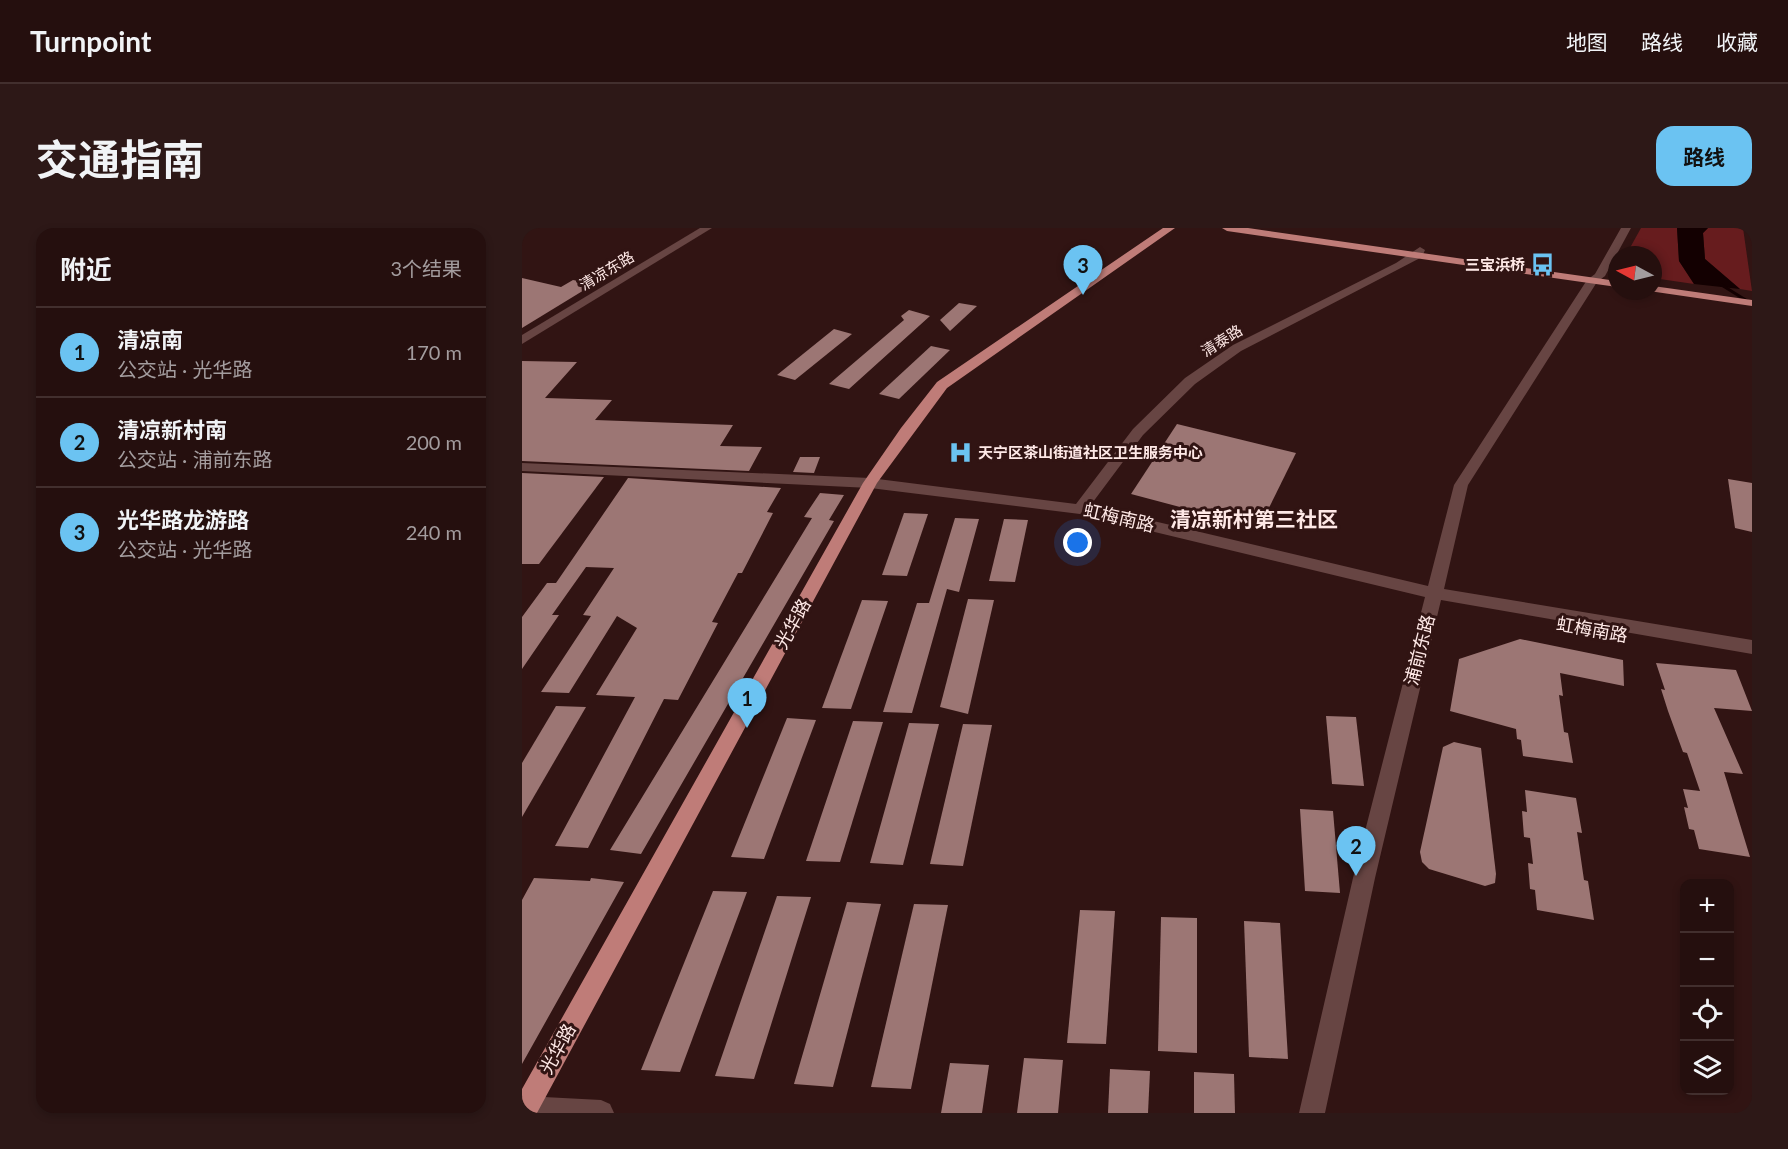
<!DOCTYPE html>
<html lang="zh">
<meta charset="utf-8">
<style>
body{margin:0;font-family:Lato,"Noto Sans SC",sans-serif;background:#2d1817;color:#f1f3f6}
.controls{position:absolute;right:18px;bottom:18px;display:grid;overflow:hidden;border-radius:12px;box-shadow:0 3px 9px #0003}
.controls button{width:54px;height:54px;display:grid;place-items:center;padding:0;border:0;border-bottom:2px solid #422f2e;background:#250f0e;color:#f1f3f6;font:30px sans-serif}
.compass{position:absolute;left:1086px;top:18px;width:54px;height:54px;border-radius:50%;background:#250f0e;box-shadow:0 3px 9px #0003;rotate:277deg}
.you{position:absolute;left:556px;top:315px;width:21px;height:21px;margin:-15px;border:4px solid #fff;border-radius:50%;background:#1a73e8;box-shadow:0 0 0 9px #1a73e833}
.badge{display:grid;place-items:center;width:39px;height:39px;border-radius:50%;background:#6bc3f2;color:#111;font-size:20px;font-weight:700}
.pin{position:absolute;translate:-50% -50px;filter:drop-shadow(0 2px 3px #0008)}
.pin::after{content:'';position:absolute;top:32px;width:21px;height:18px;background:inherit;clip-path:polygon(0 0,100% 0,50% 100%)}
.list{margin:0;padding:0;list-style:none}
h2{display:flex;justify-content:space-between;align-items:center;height:78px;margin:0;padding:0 24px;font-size:26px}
h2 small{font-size:20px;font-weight:400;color:#a39c9e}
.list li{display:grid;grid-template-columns:39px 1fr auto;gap:18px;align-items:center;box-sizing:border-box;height:90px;padding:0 24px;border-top:2px solid #422f2e}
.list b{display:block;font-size:22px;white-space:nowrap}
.list p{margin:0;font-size:20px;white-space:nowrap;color:#a39c9e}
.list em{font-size:20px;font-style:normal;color:#a39c9e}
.icon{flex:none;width:33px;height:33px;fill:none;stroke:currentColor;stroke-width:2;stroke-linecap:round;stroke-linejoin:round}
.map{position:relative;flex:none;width:1230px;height:885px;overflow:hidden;border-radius:18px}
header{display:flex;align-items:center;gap:36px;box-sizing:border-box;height:84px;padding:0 30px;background:#250f0e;border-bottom:2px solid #422f2e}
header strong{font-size:28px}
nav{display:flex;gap:33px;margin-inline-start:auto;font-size:21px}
.intro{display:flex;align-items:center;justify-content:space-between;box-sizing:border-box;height:144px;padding:0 36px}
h1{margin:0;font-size:42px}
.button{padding:15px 27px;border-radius:18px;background:#6bc3f2;color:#111;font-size:21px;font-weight:700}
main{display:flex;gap:36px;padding:0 36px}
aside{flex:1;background:#250f0e;border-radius:18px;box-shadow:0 3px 9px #0003}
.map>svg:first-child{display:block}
.green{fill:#671c1e}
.water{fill:#130001}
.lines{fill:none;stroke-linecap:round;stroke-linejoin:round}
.stream{stroke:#130001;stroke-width:3}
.building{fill:#9c7674}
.minor{fill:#674543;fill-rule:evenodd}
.major{fill:#bf7c78;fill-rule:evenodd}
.labels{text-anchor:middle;stroke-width:6;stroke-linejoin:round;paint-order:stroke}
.far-poi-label{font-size:15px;font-weight:bold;fill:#fee8e6;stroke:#311413;text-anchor:end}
.far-street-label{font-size:15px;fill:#fee8e6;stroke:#311413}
.street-label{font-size:18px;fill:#fee8e6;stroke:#311413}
.quarter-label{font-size:21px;font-weight:bold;fill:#fee8e6;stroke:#311413}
</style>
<header>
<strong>Turnpoint</strong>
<nav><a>地图</a><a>路线</a><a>收藏</a></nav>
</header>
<div class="intro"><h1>交通指南</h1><a class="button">路线</a></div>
<main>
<aside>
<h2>附近<small>3个结果</small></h2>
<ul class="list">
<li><span class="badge">1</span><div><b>清凉南</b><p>公交站 · 光华路</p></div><em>170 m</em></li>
<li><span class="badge">2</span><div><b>清凉新村南</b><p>公交站 · 浦前东路</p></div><em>200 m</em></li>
<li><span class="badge">3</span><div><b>光华路龙游路</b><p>公交站 · 光华路</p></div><em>240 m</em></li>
</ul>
</aside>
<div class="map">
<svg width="1230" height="885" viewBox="0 0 1230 885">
<rect width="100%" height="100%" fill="#311413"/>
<g class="green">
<polygon points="1119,0 1155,0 1157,33 1172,56 1131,50 1131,27 1104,27"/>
<polygon points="1186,0 1221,0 1230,63 1218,61 1183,31 1181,5"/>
</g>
<polygon class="water" points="1155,0 1186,0 1181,5 1183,31 1218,61 1172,56 1157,33"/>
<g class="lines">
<polyline class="stream" points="1198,56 1230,76"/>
</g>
<g class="building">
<polygon points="0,50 39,59 51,52 72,56 0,100"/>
<polygon points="437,75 455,78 428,103 418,92"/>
<polygon points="387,82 408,88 327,161 307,156 382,92 379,88"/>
<polygon points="312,101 330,106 273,152 255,147"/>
<polygon points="409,118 428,122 377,171 357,166"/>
<polygon points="0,133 55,134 23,170 90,172 73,192 211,197 198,218 240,219 227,243 0,233"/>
<polygon points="655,196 774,225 737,300 609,266"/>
<polygon points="278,229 298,229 292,245 271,244"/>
<polygon points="0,245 82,249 17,336 0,336"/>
<polygon points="106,250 259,260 245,284 251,285 220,345 216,345 190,394 196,395 156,472 142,471 66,620 33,618 113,469 74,467 115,400 95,388 47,465 19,464 69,388 61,387 92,340 64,339 30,387 37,387 0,441 0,389 25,355 34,355"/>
<polygon points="1206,251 1230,255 1230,304 1213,300"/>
<polygon points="298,265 322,267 307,292 312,293 119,626 88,622 290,290 282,289"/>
<polygon points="382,285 406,286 385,348 360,347"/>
<polygon points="433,290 457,291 437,364 425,361 390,485 361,484 395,375 407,375"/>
<polygon points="482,291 506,292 493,354 467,353"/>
<polygon points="446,371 472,372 446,486 418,479"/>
<polygon points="340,372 366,373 329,481 300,480"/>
<polygon points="998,411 1101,432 1102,458 1038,445 1041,468 1037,467 1042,504 1046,505 1051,535 1001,528 999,512 995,511 994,501 928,483 937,431"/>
<polygon points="1134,435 1214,442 1230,483 1192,480 1221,546 1202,544 1228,629 1177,621 1172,602 1167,601 1162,579 1166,580 1161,561 1178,563 1165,525 1161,524 1146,483 1139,461 1143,462"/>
<polygon points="34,478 64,479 0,589 0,535"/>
<polygon points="804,488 834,489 842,558 810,556"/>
<polygon points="265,490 294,492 242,631 209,629"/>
<polygon points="331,493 361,494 318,634 284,633"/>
<polygon points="387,495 417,496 381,637 348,635"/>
<polygon points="441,496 470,497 441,638 408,636"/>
<polygon points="932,514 959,520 974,646 973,655 963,658 907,641 900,634 898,624 921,519"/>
<polygon points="1003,562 1054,570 1060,605 1055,604 1062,652 1066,653 1072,692 1015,682 1013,662 1008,661 1006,635 1011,636 1008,610 1002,609 1000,583 1005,584"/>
<polygon points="778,581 811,583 818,665 783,663"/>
<polygon points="12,650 68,653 69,650 102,654 0,836 0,672"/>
<polygon points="191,663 225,664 158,844 119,842"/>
<polygon points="255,668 289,669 232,851 193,848"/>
<polygon points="325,674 359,676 311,859 272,856"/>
<polygon points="392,676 426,677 389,861 349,859"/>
<polygon points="558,682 593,683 584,816 545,815"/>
<polygon points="639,689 675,690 675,825 636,823"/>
<polygon points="722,693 758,695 766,831 727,829"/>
<polygon points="502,830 541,832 536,885 495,885"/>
<polygon points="428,835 467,837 460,885 419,885"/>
<polygon points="588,841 628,843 626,885 586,885"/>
<polygon points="672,844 712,846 713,885 672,885"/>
</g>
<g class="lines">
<g class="minor">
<polygon points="178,0 190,0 0,116 0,107"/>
<polygon points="1099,0 1109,0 1083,48 1075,54 946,257 922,361 1230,412 1230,426 919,372 853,650 803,885 777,885 831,650 903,369 558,286 348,260 0,243 0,235 348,250 554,276 611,201 663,150 711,117 874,35 898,19 903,22 900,29 719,123 673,156 621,207 568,278 906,358 932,257 1065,52 1073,46"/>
<polygon points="3,868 79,872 88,876 92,885 0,885 0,869"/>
</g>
<g class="major">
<polygon points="641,0 653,0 425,160 355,255 15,885 0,885 0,861 341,255 379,200 415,154"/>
<polygon points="700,0 726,0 1095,53 1095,59 705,3"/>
<polygon points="1131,58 1230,72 1230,78 1127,63 1131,63"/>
</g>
</g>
<defs>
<symbol id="bus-bare" viewBox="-9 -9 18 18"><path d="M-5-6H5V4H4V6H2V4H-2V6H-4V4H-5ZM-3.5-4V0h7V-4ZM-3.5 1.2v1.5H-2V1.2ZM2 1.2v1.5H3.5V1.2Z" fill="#6bc3f2" stroke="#311413" stroke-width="2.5" paint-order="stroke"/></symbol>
<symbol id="hospital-bare" viewBox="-9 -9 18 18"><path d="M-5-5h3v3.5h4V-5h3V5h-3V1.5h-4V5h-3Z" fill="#6bc3f2" stroke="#311413" stroke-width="2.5" paint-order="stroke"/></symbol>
</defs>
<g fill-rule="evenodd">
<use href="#bus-bare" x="1004" y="20" width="33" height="33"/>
<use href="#hospital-bare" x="422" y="208" width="33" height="33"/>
</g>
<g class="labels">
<g class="far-poi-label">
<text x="1003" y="42">三宝浜桥</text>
<text x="456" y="230" text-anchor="start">天宁区茶山街道社区卫生服务中心</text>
</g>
<g class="far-street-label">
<text transform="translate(85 43) rotate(-31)" y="5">清凉东路</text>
<text transform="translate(700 113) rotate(-32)" y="5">清泰路</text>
</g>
<g class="street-label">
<text transform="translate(597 290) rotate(13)" y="6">虹梅南路</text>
<text transform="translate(271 396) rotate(-61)" y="6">光华路</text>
<text transform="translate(1070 402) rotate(10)" y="6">虹梅南路</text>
<text transform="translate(898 422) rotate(-76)" y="6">浦前东路</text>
<text transform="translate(36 821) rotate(-61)" y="6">光华路</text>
</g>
<g class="quarter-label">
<text x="732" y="299">清凉新村第三社区</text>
</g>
</g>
</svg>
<div class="controls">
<button>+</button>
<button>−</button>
<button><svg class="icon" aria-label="locate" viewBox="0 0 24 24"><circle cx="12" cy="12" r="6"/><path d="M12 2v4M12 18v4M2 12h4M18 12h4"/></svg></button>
<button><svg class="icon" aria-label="layers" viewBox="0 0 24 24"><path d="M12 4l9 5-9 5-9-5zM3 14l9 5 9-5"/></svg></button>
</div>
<svg class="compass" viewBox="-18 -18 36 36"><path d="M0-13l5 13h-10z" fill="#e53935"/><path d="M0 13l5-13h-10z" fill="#a39c9e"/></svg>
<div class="you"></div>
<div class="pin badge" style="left:225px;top:500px">1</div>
<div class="pin badge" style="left:834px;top:648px">2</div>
<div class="pin badge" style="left:561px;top:67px">3</div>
</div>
</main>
